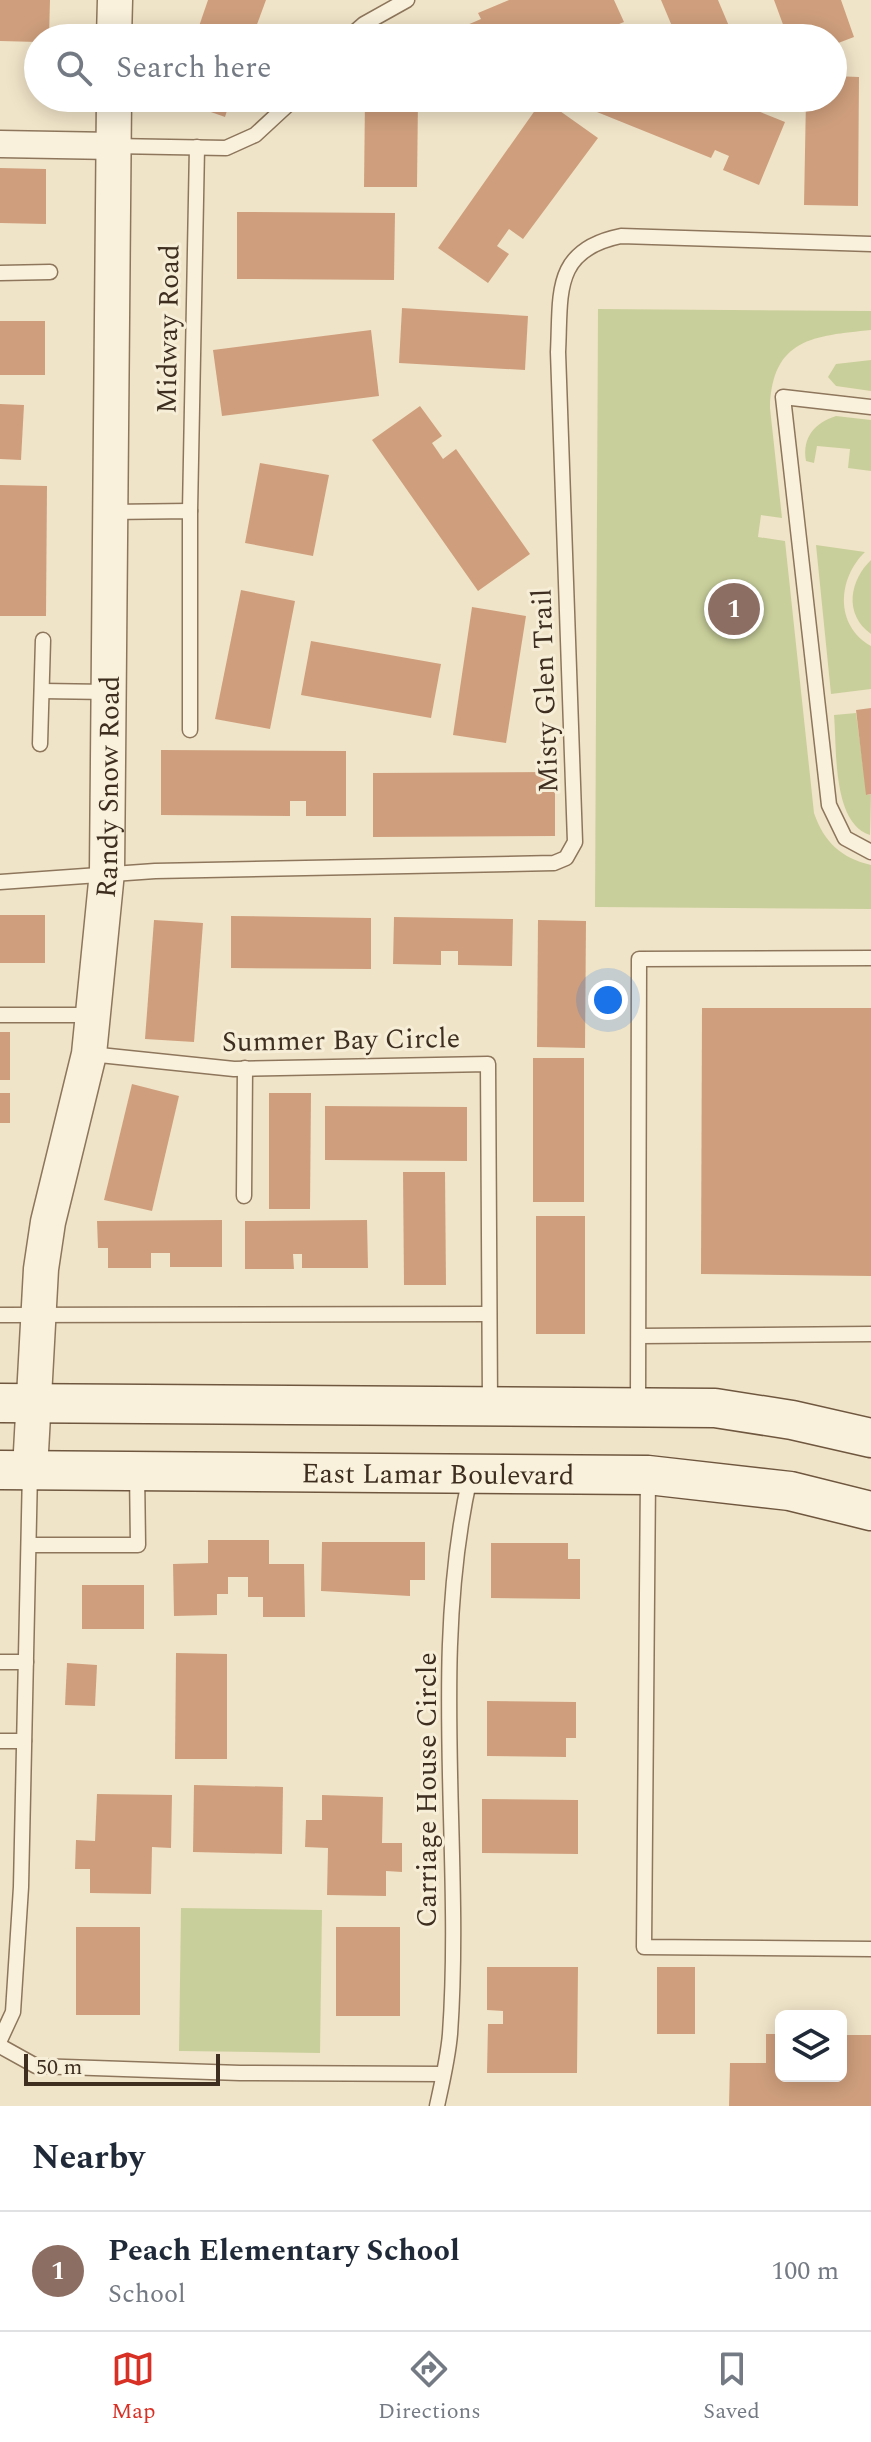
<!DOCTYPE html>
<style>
body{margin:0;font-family:Spectral,serif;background:#f6f6f7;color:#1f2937}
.controls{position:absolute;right:24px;bottom:24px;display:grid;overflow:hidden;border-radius:12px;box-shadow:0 4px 20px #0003}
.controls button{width:72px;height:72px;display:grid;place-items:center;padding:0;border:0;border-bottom:2px solid #e0e1e3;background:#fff;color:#1f2937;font:40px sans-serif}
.scale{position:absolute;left:24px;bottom:20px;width:196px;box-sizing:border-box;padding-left:8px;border:4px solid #3d2e20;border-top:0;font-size:22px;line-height:28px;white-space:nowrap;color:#3d2e20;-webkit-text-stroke:6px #f7eed8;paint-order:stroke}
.you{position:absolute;left:608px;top:1000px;width:28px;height:28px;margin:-20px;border:6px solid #fff;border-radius:50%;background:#1a73e8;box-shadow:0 0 0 12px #1a73e833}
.badge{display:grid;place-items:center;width:52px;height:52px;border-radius:50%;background:#d93025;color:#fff;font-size:26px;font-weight:700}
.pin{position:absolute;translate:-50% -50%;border:4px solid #fff;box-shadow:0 2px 8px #0006}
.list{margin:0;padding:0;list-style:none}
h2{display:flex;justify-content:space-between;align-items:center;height:104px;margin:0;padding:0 32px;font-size:34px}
h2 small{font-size:26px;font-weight:400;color:#747a83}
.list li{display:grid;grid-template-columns:52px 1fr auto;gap:24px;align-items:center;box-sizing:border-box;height:120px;padding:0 32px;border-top:2px solid #e0e1e3}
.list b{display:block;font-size:30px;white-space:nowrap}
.list p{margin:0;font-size:26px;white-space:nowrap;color:#747a83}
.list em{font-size:26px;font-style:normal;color:#747a83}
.icon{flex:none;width:44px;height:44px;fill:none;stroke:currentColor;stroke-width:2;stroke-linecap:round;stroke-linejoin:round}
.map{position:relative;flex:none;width:871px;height:2106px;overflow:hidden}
.search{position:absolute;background:#fff;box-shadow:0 4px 20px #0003;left:24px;right:24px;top:24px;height:88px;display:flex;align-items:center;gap:20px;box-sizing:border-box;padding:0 28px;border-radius:44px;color:#747a83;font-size:30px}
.sheet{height:224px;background:#fff}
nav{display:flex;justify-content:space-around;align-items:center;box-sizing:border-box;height:112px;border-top:2px solid #e0e1e3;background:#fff;font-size:22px;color:#747a83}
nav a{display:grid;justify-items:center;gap:4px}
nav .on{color:#d93025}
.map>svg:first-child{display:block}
.green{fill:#c9cf9b}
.building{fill:#cf9f7d}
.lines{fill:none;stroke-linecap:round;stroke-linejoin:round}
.service-casing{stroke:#8d765c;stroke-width:17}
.minor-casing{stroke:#8d765c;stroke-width:29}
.tertiary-casing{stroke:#8d765c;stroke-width:37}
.secondary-casing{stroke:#6f573f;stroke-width:41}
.service{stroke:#faf1dc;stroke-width:14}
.minor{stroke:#faf1dc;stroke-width:26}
.tertiary{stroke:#faf1dc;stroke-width:34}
.secondary{stroke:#faf1dc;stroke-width:38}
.labels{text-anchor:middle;stroke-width:6;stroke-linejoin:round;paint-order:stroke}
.street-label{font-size:28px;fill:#3d2e20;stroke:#f7eed8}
</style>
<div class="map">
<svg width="871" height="2106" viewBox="0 0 871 2106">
<rect width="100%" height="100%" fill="#f0e4c8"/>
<g class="green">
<path d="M598,309l273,2v19c-57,6 -99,8 -101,78l12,110 -21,-3 -3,22 27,4 29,272c10,29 27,45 57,52v44l-276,-2z"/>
<polygon points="871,360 871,391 836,386 828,377 836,364"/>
<path d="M836,416l35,4v51l-23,-3 2,-19 -33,-3 -3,17 -8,-2c-4,-23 8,-38 30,-45z"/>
<path d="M816,545l49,7c-27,26 -31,73 6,94v43l-40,5z"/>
<path d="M871,560v74c-28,-20 -21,-54 0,-74z"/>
<path d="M856,713l11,82 4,-1 -1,41c-38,-12 -33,-86 -36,-120z"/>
<polygon points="181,1908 322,1910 320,2053 179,2051"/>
</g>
<g class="building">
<polygon points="0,0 50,0 49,38 38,38 38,42 0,41"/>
<polygon points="208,0 266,0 252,38 195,38"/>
<polygon points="509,0 614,0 624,22 585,38 437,38 481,19 478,13"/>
<polygon points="661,0 718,0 734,38 677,38"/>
<polygon points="774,0 841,0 854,37 833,45 833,38 788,38"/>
<polygon points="833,76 859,77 858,206 804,205 806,98 833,98"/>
<polygon points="171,98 231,98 225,117"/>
<polygon points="365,98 418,98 417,187 364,187"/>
<polygon points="597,98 726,98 785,122 759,185 723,170 729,156 715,150 711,158 592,110"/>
<polygon points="543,99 598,138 523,239 509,229 497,246 509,254 488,283 438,248"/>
<polygon points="0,168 46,169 46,224 0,223"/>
<polygon points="237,212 395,213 394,280 237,279"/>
<polygon points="402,308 528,316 525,370 399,363"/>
<rect x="0" y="321" width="45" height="54"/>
<polygon points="371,330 379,396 222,416 213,350"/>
<polygon points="0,404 24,405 21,460 0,459"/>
<polygon points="420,406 442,436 432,443 443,459 456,449 530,554 478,591 372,440"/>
<polygon points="260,463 329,475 313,556 245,543"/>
<polygon points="0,485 47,486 46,616 0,616"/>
<polygon points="241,590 295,601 270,729 215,719"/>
<polygon points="472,607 526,616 506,743 453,735"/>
<polygon points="311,641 441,664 431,718 301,695"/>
<polygon points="871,708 871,794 866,795 856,710"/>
<polygon points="161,750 346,751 346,816 306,816 306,801 290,801 290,816 161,815"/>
<polygon points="555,772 555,836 373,837 373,773"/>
<rect x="0" y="915" width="45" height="48"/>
<polygon points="231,916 371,918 371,969 231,968"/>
<polygon points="394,917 513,919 512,966 458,965 458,951 441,951 441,965 393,964"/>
<polygon points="154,920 203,923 194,1042 145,1039"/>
<polygon points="538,920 586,921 585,1048 537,1047"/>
<polygon points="702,1008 871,1008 871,1276 701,1274"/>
<rect x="0" y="1032" width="10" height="48"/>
<rect x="533" y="1058" width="51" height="144"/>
<polygon points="132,1084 179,1096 152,1211 104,1200"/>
<rect x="0" y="1093" width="10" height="30"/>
<polygon points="269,1093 311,1093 310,1209 269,1209"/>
<polygon points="325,1106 467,1107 467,1161 325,1160"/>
<polygon points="403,1172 445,1172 446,1285 404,1285"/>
<rect x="536" y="1216" width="49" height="118"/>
<polygon points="222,1220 222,1267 170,1267 170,1253 151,1253 151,1268 108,1268 108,1248 98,1248 97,1221"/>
<polygon points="367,1220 368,1268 302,1268 302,1254 293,1254 294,1269 245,1269 245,1221"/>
<polygon points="208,1540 269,1540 269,1564 304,1564 305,1617 263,1617 263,1597 248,1597 248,1577 228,1577 228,1594 217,1594 217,1615 174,1616 173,1564 208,1563"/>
<polygon points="322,1542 425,1542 425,1580 410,1580 410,1596 321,1591"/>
<polygon points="491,1543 568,1543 568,1559 580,1559 580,1599 491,1598"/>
<rect x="82" y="1585" width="62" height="44"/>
<polygon points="176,1653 227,1654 227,1759 175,1759"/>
<polygon points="67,1663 97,1665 95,1706 65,1705"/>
<polygon points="487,1701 576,1702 576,1738 566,1738 566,1757 487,1756"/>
<polygon points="194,1785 283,1787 282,1854 193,1852"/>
<polygon points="97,1794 172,1795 171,1848 152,1847 151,1894 90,1893 90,1869 75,1869 76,1840 95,1841"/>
<polygon points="322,1795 383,1797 382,1843 402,1843 402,1872 386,1871 386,1896 327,1895 328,1848 305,1847 306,1820 322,1820"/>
<polygon points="482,1799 578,1800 578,1854 482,1853"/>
<rect x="76" y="1927" width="64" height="88"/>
<rect x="336" y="1927" width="64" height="89"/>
<polygon points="487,1967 578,1967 577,2073 487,2073 488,2024 503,2024 503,2011 487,2010"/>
<rect x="657" y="1967" width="38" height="67"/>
<polygon points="766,2034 781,2034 781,2076 841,2076 841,2035 871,2035 871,2106 729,2106 730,2063 766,2063"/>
</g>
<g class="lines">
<defs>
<g id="service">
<polyline points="348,38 364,24 407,0"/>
<polyline points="113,146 226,148 255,135 295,98"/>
<polyline points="0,273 50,272"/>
<polyline points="871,407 783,397 829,805 845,838 871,852"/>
<polyline points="190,511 197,147"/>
<polyline points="110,512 190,511 190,730"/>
<polyline points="42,691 108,692"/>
<polyline points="40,744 43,640"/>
<path d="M0,882l155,-11 399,-8 12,-5 9,-16 -17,-490c3,-58 -6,-102 63,-116l250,8"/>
<polyline points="0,1015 92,1015"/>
<polyline points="90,1054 234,1069 488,1064 490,1404"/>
<polyline points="244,1196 245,1068"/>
<polyline points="0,1315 489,1314"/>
<polyline points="639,1336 871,1334"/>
<polyline points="638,1405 639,959 871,958"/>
<polyline points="648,1476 644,1947 871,1949"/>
<polyline points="29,1545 138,1545 137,1471"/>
<polyline points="0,1662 26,1662"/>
<polyline points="0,1741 24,1741"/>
<polyline points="0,2040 13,2012 21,1887 30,1471"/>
<polyline points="0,2046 36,2066 240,2073 443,2074"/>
<path d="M437,2106c5,-23 11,-48 13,-72 13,-183 -21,-377 20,-557"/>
</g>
<polyline id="minor" points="0,144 113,146"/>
<g id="tertiary">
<polyline points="114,38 115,0"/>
<path id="s1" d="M30,1470l11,-201 7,-47 41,-168 18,-182 7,-774"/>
</g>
<g id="secondary">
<polyline points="0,1403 715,1408 792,1420 871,1438"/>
<path id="s2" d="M0,1470l648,5 142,16 81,20"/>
</g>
</defs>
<use href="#service" class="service-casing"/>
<use href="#minor" class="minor-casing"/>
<use href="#tertiary" class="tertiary-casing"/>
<use href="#secondary" class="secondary-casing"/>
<use href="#service" class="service"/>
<use href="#minor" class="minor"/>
<use href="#tertiary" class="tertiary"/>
<use href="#secondary" class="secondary"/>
</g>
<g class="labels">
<g class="street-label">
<text transform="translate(167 329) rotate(-89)" y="10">Midway Road</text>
<text transform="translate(544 691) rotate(-92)" y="10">Misty Glen Trail</text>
<text dy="10" stroke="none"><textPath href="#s1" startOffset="690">Randy Snow Road</textPath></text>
<text transform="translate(341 1039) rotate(-1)" y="10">Summer Bay Circle</text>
<text dy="10" stroke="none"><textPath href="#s2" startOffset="438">East Lamar Boulevard</textPath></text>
<text transform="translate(426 1790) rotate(-90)" y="10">Carriage House Circle</text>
</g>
</g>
</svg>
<div class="controls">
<button><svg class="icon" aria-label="layers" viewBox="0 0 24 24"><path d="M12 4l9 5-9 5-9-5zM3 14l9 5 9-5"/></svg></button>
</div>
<div class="scale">50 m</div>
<div class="you"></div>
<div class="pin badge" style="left:734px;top:609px;background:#8d6e63">1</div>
<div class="search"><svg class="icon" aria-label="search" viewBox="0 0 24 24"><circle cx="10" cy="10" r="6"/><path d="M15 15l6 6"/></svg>Search here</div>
</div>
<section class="sheet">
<h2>Nearby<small></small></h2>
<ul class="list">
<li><span class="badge" style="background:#8d6e63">1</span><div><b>Peach Elementary School</b><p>School</p></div><em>100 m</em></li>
</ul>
</section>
<nav>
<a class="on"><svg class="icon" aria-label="map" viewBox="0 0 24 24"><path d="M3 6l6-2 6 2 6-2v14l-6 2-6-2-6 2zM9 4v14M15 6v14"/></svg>Map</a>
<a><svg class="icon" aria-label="directions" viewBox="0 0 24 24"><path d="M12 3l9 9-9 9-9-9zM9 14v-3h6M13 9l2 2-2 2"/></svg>Directions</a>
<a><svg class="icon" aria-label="saved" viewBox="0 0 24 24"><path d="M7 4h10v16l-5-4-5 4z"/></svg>Saved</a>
</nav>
